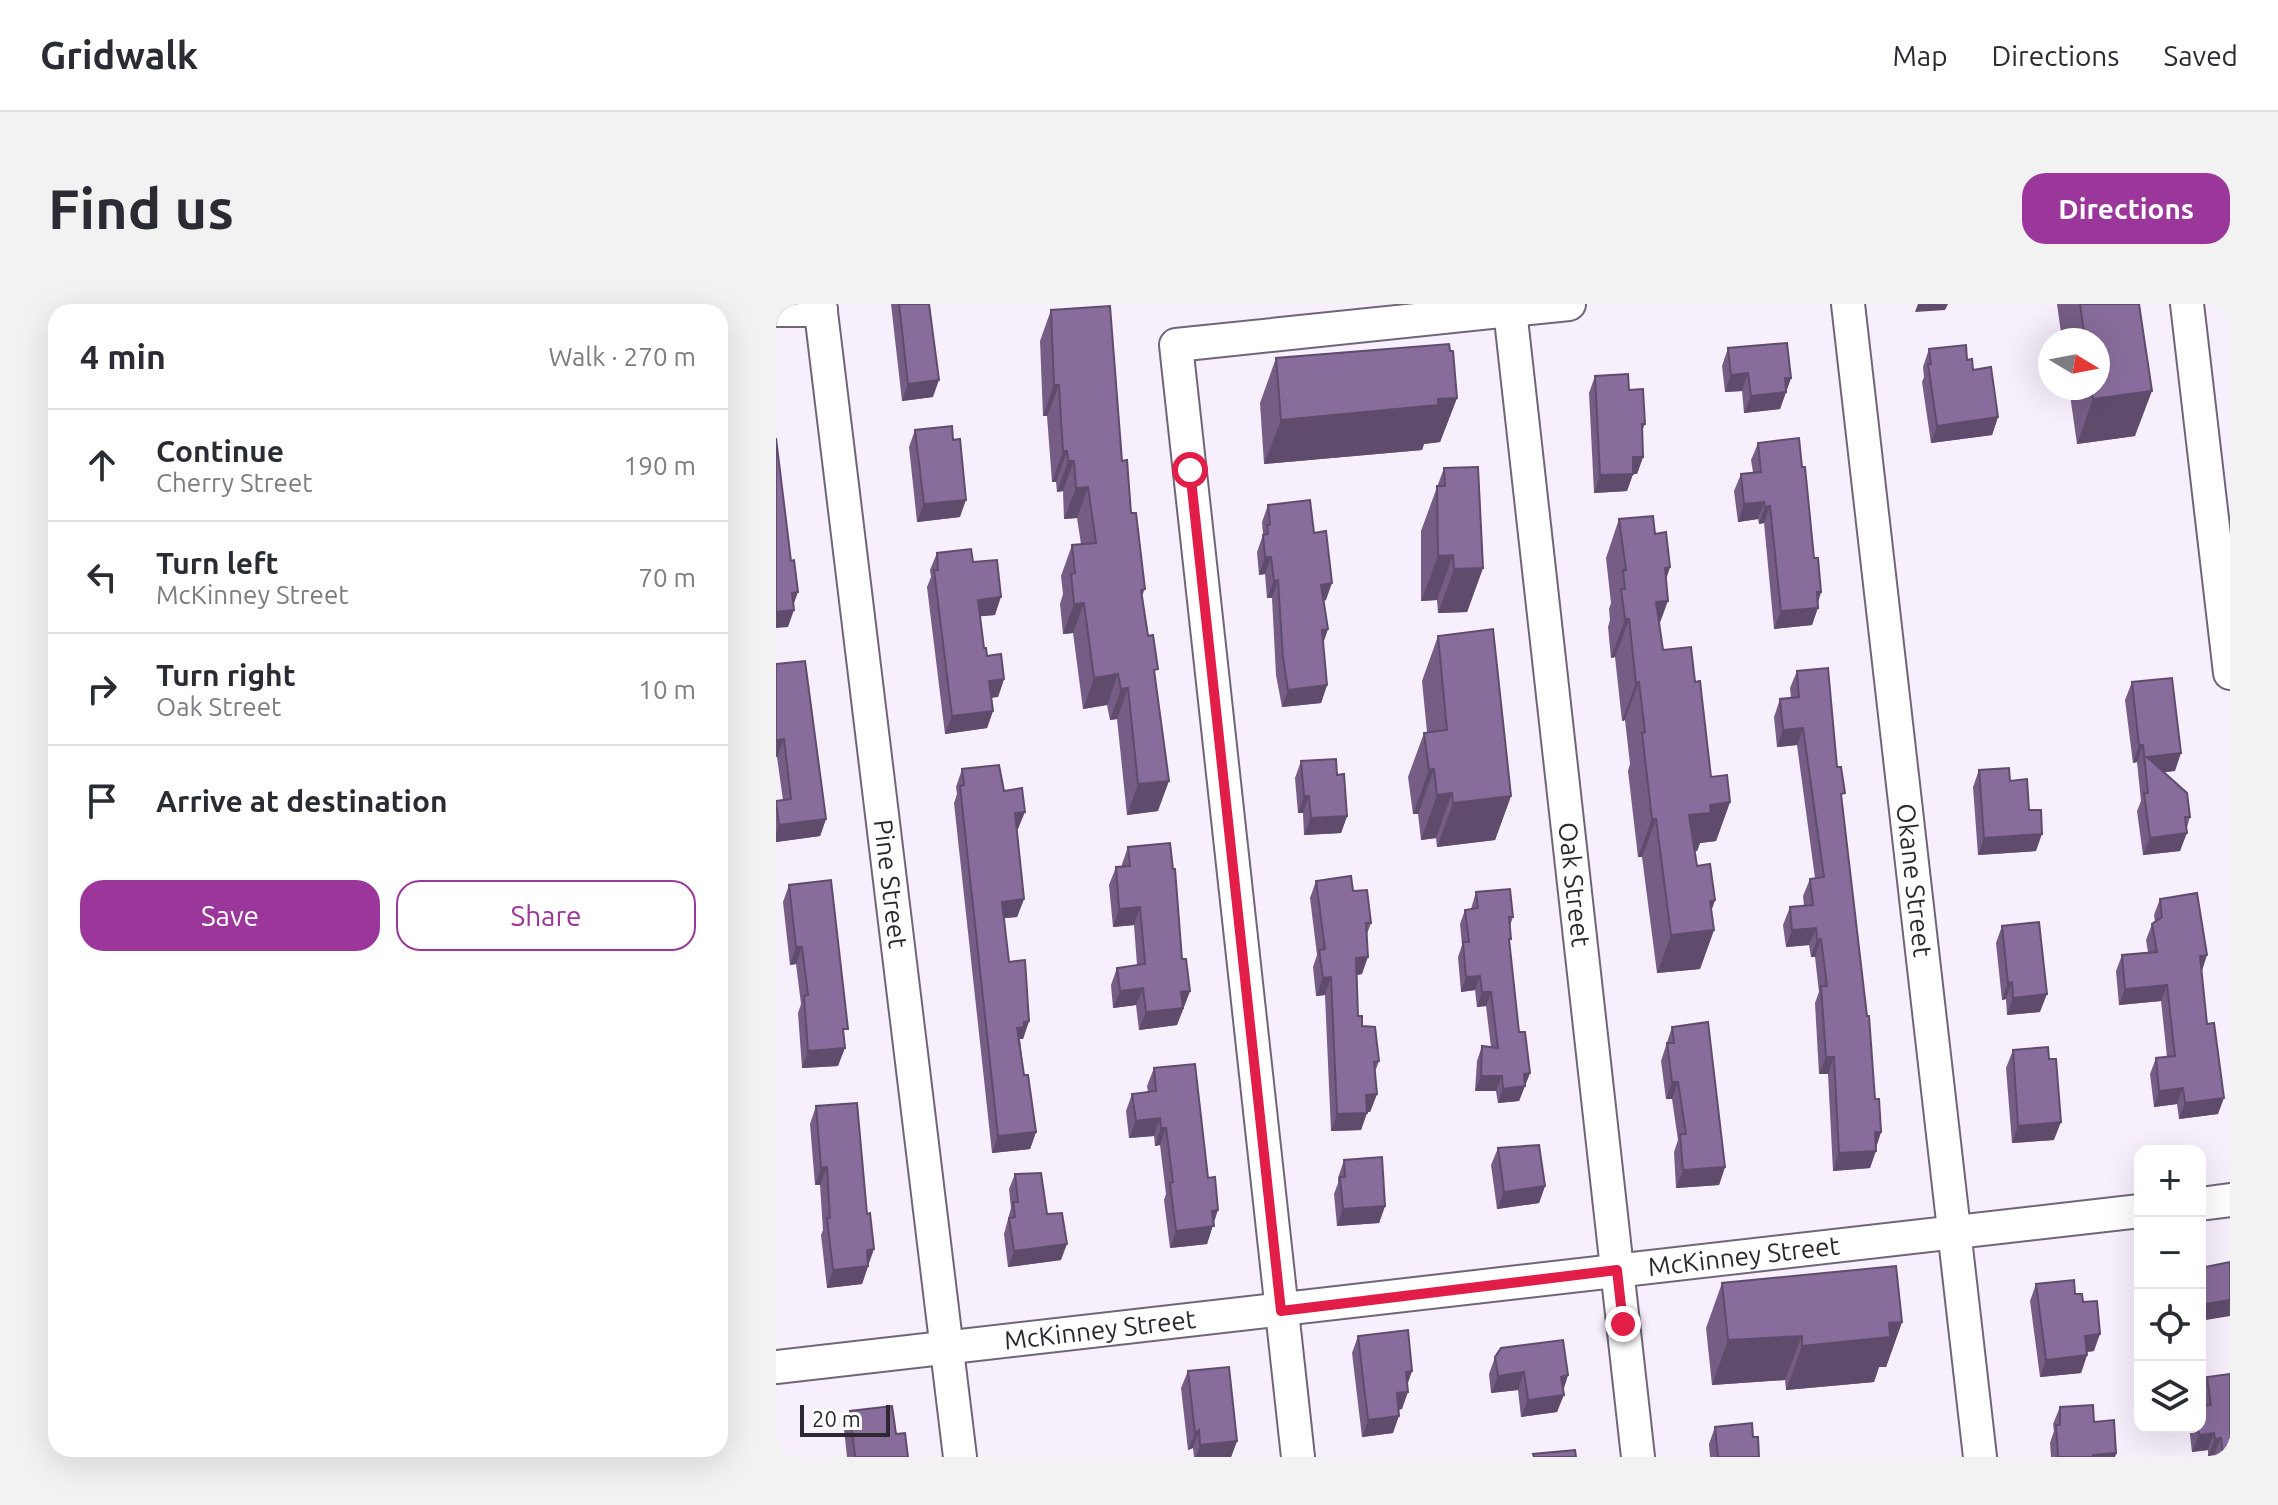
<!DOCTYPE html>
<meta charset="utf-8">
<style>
body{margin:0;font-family:Ubuntu,sans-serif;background:#f2f2f3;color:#2b2b33}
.controls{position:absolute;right:24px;bottom:24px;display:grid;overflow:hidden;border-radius:16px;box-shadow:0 8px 32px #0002}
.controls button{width:72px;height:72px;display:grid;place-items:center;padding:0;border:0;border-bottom:2px solid #e1e1e2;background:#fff;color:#2b2b33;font:40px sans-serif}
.compass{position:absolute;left:1262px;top:24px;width:72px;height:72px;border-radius:50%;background:#fff;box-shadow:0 8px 32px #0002;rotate:100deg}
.scale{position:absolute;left:24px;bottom:20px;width:90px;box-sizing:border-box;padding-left:8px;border:4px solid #2d2830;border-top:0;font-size:22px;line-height:28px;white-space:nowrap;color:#2d2830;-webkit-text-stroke:6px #fff;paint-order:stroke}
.stop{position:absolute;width:24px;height:24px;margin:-18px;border:6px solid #e11d48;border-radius:50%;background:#fff}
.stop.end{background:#e11d48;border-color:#fff;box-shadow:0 2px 8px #0008}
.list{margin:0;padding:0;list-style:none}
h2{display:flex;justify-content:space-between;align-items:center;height:104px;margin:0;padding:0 32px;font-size:34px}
h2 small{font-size:26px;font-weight:400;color:#7c7c81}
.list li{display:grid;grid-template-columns:52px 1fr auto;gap:24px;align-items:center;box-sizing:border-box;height:112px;padding:0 32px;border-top:2px solid #e1e1e2}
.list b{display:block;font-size:30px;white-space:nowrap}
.list p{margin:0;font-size:26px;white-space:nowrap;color:#7c7c81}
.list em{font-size:26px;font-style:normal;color:#7c7c81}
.actions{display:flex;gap:16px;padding:24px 32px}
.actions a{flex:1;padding:18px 0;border:2px solid #9b369b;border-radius:24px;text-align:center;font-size:28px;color:#9b369b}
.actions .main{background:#9b369b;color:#fff}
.icon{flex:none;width:44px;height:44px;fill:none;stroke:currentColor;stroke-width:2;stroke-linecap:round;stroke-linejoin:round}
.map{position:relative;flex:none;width:1454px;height:1153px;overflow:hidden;border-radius:24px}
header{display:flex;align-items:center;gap:48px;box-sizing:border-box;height:112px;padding:0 40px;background:#fff;border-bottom:2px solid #e1e1e2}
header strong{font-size:38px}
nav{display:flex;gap:44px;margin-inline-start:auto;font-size:28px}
.intro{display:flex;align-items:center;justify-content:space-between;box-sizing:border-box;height:192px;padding:0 48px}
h1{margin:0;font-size:56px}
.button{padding:20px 36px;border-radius:24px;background:#9b369b;color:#fff;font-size:28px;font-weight:700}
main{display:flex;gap:48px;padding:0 48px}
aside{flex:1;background:#fff;border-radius:24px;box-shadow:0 8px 32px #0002}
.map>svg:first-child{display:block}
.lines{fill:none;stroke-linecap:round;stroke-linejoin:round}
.minor-casing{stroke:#706577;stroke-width:36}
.minor{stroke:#fff;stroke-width:32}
.wall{fill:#755d85}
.shaded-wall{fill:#5f4c6c}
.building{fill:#886c9b;stroke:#5f4c6c;stroke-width:2}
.route{stroke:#e11d48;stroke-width:10}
.labels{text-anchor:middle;stroke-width:6;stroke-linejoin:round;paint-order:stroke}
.street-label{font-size:26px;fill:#2d2830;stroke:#fff}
</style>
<header>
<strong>Gridwalk</strong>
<nav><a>Map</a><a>Directions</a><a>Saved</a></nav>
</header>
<div class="intro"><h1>Find us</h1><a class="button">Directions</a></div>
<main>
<aside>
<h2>4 min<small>Walk · 270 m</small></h2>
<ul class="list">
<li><svg class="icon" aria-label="ahead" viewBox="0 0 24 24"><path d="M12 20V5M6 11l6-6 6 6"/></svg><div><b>Continue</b><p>Cherry Street</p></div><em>190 m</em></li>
<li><svg class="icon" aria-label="left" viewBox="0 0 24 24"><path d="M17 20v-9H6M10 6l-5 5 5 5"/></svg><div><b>Turn left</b><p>McKinney Street</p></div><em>70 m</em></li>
<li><svg class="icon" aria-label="right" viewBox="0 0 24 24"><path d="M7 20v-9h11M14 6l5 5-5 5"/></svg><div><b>Turn right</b><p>Oak Street</p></div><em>10 m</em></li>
<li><svg class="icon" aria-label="arrive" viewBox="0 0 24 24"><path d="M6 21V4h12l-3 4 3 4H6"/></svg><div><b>Arrive at destination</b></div></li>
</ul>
<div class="actions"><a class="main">Save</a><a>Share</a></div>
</aside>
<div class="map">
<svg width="1454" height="1153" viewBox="0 0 1454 1153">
<rect width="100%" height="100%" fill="#f7effc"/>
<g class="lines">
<defs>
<g id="minor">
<path id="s1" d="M44,0l140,1153"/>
<path id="s2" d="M1072,0l132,1153"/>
<polyline points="1411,0 1454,369"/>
<polyline points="0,6 45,6"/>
<path id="s3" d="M734,6l128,1147"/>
<polyline points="1424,900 1454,896"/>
<path id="s4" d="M0,1063l1364,-156"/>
<polyline points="522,1153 400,41 793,0"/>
</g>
</defs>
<use href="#minor" class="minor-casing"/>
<use href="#minor" class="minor"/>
</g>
<g class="wall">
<polygon points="115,0 153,0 157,93 126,97"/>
<polygon points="1281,0 1363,0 1359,132 1301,140 1293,84 1322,84 1322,36 1286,36"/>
<polygon points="275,6 346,157 369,285 366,292 379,373 382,507 351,511 341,415 334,416 331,401 307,405 297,329 287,330 284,300 287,290 285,272 296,241 305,240 301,214 288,215 287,187 281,188 280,178 276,178 271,112 267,112 264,37"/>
<polygon points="952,44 1015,74 1004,105 968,109 966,87 949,88 946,62"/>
<polygon points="1153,45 1191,56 1222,113 1216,131 1155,139 1146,78 1148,73 1147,63"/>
<polygon points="500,54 681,94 664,138 648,140 646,146 488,160 484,99"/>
<polygon points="819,72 853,86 869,120 866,127 867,153 861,170 857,170 851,187 818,189 813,89"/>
<polygon points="139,126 177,136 184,213 141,218 133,143"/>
<polygon points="982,139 1038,254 1045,288 1036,321 998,325 988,219 983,220 982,215 962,218 958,187 965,170 977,168 975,156"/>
<polygon points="668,164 707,264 691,308 662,309 661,296 645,297 645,227"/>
<polygon points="492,201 538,229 550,296 548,297 552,325 547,338 551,381 545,399 506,403 500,371 496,294 491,294 489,270 483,271 481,248 487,231 486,218"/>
<polygon points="843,215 879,230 894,263 890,276 883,320 887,346 919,378 935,473 954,498 940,537 924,539 921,547 919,547 921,562 939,596 935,607 938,626 924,665 881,669 866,553 862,553 852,467 854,460 849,416 846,417 839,353 835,354 832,323 834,316 833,305 835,299 830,254"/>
<polygon points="161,249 197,258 219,311 204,312 208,344 211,352 228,375 222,393 216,393 217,407 211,424 169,430 151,283 155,273 154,266"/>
<polygon points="662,332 735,492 719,536 661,543 660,534 645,536 642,510 637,510 632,473 648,429 651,428 646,377"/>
<polygon points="0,360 50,515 44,532 0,538 0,497 7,496 1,453"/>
<polygon points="1021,367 1061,463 1099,795 1105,828 1094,864 1057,867 1052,770 1043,770 1039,699 1043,688 1039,653 1035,653 1033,641 1010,643 1007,621 1014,603 1028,602 1027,592 1034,575 1039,574 1021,441 1001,443 998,413 1004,395 1015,394 1014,384"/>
<polygon points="1356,378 1399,467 1388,468 1414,513 1404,547 1367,551 1361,507 1365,497 1361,458 1357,459 1349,396"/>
<polygon points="525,457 561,471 571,512 565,529 528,531 527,509 522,509 519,474"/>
<polygon points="186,465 228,487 242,525 240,525 248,595 241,613 228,614 233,658 253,717 247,735 244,735 248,771 260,828 254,845 216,849 178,499 181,490 180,483"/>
<polygon points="1203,466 1234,477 1253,506 1260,547 1202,551 1197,483"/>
<polygon points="352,543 406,655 414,687 401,721 363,726 360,701 337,704 335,681 341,664 361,661 358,621 337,623 333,581 340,563 346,563 346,560"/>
<polygon points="540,577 577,587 595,619 591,630 586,670 581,671 582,712 586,722 603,757 599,768 601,790 594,808 591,808 585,826 555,827 549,691 540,692 537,663 541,651 534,594"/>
<polygon points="13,581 68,736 62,762 26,764 22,709 25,700 20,660 14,661 7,598"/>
<polygon points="700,588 737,613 734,622 733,639 743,728 754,769 743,797 722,799 720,787 699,787 701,757 706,742 715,743 710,702 701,703 699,686 685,688 682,653 686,641 684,620 689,606 695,605"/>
<polygon points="1384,595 1425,667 1442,810 1403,815 1401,800 1378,803 1374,770 1380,754 1391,753 1385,697 1343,701 1340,667 1346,651 1372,648 1370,636 1376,620 1379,618 1378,611"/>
<polygon points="1226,622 1264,708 1231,711 1230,695 1226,696 1220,639"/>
<polygon points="896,723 949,863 943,881 900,884 898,848 902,836 896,795 890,795 885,757"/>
<polygon points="1237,746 1273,755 1278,836 1236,839 1230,764"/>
<polygon points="378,764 432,874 437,920 431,940 394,944 388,896 390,890 384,841 379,842 378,832 353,834 350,807 356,790 372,788 371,782"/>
<polygon points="40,802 91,910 98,945 86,980 51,984 45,931 47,926 44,881 39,881 34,820"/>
<polygon points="722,844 769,882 763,899 721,905 715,861"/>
<polygon points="568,856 609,902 603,919 561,922 558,890 562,879 562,874"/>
<polygon points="239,870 271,910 285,956 232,963 228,930 235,904 233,885"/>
<polygon points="946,979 1126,1018 1110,1063 1103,1063 1098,1078 1010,1086 1009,1076 936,1081 930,1024"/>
<polygon points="1260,980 1299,990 1307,998 1318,1047 1311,1048 1311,1051 1305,1069 1264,1073 1254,997"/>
<polygon points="582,1032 636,1067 631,1081 626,1105 622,1106 617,1129 586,1133 576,1049"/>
<polygon points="719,1053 792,1071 781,1108 745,1113 742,1086 715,1089 713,1070"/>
<polygon points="412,1067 461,1137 455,1153 418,1153 417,1144 412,1146 405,1084"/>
<polygon points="1431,1073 1454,1153 1438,1153 1438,1151 1432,1152 1432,1146 1416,1148 1413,1123 1424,1123 1427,1102 1425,1090"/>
<polygon points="1284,1103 1318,1118 1340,1149 1339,1153 1275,1153 1274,1139 1278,1127 1277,1120"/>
<polygon points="74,1107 120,1130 132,1153 71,1153 68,1125"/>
<polygon points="939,1123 977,1133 983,1153 934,1153 933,1140"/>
</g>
<g class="shaded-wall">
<polygon points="1142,0 1172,0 1169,6 1139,8"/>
<polygon points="972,69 966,87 949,88 955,71"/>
<polygon points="1009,74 1015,74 1004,105 968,109 975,92"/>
<polygon points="163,76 157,93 126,97 132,80"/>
<polygon points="278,81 283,81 271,112 267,112"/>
<polygon points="1376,87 1359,132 1301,140 1317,95"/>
<polygon points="681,94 664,138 648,140 646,146 488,160 505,116"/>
<polygon points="1222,113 1216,131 1155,139 1161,122"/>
<polygon points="287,147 291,147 280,178 276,178"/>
<polygon points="857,153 867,153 861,170 857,170 851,187 818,189 824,171"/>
<polygon points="292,157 298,157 287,187 281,188"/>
<polygon points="312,183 301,214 288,215 300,184"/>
<polygon points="190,196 184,213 141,218 148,200"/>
<polygon points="988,198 982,215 962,218 968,200"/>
<polygon points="994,202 988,219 983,220 989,203"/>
<polygon points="677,251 661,296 645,297 662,252"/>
<polygon points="489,253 495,253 489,270 483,271"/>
<polygon points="894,263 882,298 892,297 878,335 867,336 889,264"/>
<polygon points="707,264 691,308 662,309 678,265"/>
<polygon points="502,276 496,294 491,294 498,277"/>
<polygon points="556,279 550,296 539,298 545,281"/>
<polygon points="22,288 16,305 16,289"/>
<polygon points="1041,288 1045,288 1039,304 1042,304 1036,321 998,325 1005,307"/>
<polygon points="225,293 219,311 196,313 202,296"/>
<polygon points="308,299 297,329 287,330 298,300"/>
<polygon points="18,306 12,323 0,324 0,308"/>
<polygon points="849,315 853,315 839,353 835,354"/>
<polygon points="552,325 546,343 546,326"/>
<polygon points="342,370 331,401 307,405 318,374"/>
<polygon points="228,375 222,393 207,395 213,377"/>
<polygon points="863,378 849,416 846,417 860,379"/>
<polygon points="551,381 545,399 506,403 512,386"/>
<polygon points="352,384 341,415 334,416 345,385"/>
<polygon points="217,407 211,424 169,430 176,412"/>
<polygon points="1027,424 1021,441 1001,443 1007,426"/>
<polygon points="8,435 1,453 0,453 0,436"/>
<polygon points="1363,441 1367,441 1361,458 1357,459"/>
<polygon points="1405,449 1399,467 1370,470 1371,453"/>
<polygon points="658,465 642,510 637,510 653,466"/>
<polygon points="393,477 382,507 351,511 362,480"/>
<polygon points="676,489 660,534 645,536 661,491"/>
<polygon points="528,492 533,492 527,509 522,509"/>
<polygon points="735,492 719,536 661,543 677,499"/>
<polygon points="954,498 940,537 924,539 921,547 899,549 913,511 934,501"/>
<polygon points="249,508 242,525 232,526 239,509"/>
<polygon points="571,512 565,529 528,531 535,514"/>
<polygon points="50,515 44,532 0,538 0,529 3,521"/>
<polygon points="876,515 880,515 866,553 862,553"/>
<polygon points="1411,529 1404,547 1367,551 1374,534"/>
<polygon points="1266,530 1260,547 1202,551 1208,534"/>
<polygon points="248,595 241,613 220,615 226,598"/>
<polygon points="939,596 928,628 938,626 924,665 881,669 895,631 934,597"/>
<polygon points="364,603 358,621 337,623 343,605"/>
<polygon points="1040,624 1033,641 1010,643 1016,626"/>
<polygon points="1045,635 1039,653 1035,653 1041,636"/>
<polygon points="20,643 26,643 20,660 14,661"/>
<polygon points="1431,651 1426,667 1424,652"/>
<polygon points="592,653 586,670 574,672 580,654"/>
<polygon points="704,672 699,686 685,688 690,673"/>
<polygon points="555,673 549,691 540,692 547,674"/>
<polygon points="1236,678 1230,695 1226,696 1232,679"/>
<polygon points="1391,681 1385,697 1343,701 1349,685"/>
<polygon points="367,684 360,701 337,704 344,687"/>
<polygon points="414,687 401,721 363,726 370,708 405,688"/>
<polygon points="706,688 715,688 710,702 701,703"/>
<polygon points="1271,690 1264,708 1231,711 1237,694"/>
<polygon points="253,717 247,735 244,735 241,724 248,718"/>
<polygon points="69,744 62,762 26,764 32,747"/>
<polygon points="1050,753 1058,753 1052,770 1043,770"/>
<polygon points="754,769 743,797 722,799 727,785 748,770"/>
<polygon points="705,772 726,772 720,787 699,787"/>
<polygon points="896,778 902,778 896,795 890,795"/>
<polygon points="1407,784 1401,800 1378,803 1383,787"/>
<polygon points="601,790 594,808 584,808 590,791"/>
<polygon points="1448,794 1442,810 1403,815 1409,799"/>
<polygon points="591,809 585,826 555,827 561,810"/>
<polygon points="384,814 378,832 353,834 360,817"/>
<polygon points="1285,818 1278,836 1236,839 1242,822"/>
<polygon points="385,824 390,824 384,841 379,842"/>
<polygon points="260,828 254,845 216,849 222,832"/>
<polygon points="1099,828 1105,828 1099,845"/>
<polygon points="1100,847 1094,864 1057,867 1063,849"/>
<polygon points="51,863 44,881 39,881 45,864"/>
<polygon points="949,863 943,881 900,884 907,866"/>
<polygon points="769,882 763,899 721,905 728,888"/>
<polygon points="609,902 603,919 561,922 567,905"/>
<polygon points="442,906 431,940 394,944 400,927 436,907"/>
<polygon points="291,940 285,956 232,963 238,947"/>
<polygon points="98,945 91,962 91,946"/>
<polygon points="92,962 86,980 51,984 57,966"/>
<polygon points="1454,996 1454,1012 1424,1017 1424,1001"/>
<polygon points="1126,1018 1110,1063 1103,1063 1098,1078 1010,1086 1026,1042 1113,1019"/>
<polygon points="1324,1030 1318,1047 1303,1049 1309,1032"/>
<polygon points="1026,1032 1009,1076 936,1081 952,1036"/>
<polygon points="1311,1051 1305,1069 1264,1073 1270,1056"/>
<polygon points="636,1067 630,1084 630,1068"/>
<polygon points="748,1068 742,1086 715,1089 722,1072"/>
<polygon points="792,1071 786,1089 785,1073"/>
<polygon points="632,1088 626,1105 614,1107 621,1089"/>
<polygon points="788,1091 781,1108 745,1113 752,1096"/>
<polygon points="623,1112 617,1129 586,1133 592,1116"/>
<polygon points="423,1126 417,1144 412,1146 419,1129"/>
<polygon points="1438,1129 1432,1146 1416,1148 1423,1131"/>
<polygon points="1445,1134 1438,1151 1432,1152 1439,1135"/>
<polygon points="461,1137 455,1153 420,1153 424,1141"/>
<polygon points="1340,1149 1339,1153 1316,1153 1317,1151"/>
</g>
<g class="building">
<polygon points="123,0 153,0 163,76 132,80"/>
<polygon points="1304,0 1363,0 1376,87 1317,95 1315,84 1322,84 1322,36 1309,36"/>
<polygon points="334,2 346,157 351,156 355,209 360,209 369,285 365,286 372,332 377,331 382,365 378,366 393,477 362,480 352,384 345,385 342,370 318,374 308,299 298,300 295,270 299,269 296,241 320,239 312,183 300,184 298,157 292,157 291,147 287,147 283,81 278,81 275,6"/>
<polygon points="1011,39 1015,74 1009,74 1010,88 975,92 972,69 955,71 952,44"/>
<polygon points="673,40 674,47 677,47 681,94 662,95 662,101 505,116 500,54"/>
<polygon points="1190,41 1191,56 1196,55 1197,66 1215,63 1222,113 1161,122 1152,60 1155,60 1153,45"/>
<polygon points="852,70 853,86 867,85 869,120 866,120 867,153 857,153 857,170 824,171 819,72"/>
<polygon points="176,122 177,136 184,135 190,196 148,200 139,126"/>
<polygon points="0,134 15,257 18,256 22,288 16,289 18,306 0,308"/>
<polygon points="1023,134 1026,163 1029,163 1038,254 1042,254 1045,288 1041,288 1042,304 1005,307 994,202 989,203 988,198 968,200 965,170 985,168 982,139"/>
<polygon points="702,163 707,264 678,265 677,251 662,252 661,182 669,182 668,164"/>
<polygon points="534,196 538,229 550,227 556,279 545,281 552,325 546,326 551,381 512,386 507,354 502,276 498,277 495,253 489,253 487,231 492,230 491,221 494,221 492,201"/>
<polygon points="877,212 879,230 890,228 894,263 889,264 892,297 880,298 887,346 915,343 919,378 924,377 935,473 951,471 954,498 934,501 935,509 913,511 921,562 934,560 939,596 934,597 938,626 895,631 880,515 876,515 866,429 869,428 863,378 860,379 853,315 849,315 845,285 849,285 847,266 850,266 843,215"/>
<polygon points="195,245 197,258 221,256 225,293 202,296 208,344 210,344 211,352 225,350 228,375 213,377 217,407 176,412 158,266 162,266 161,249"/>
<polygon points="717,325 735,492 677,499 676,489 661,491 658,465 653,466 648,429 671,426 662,332"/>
<polygon points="29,357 50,515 3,521 0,497 15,495 8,435 0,436 0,360"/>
<polygon points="1052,364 1061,463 1065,463 1069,489 1065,490 1091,712 1093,712 1099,795 1103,795 1105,828 1099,828 1100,847 1063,849 1058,753 1050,753 1045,682 1051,682 1045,635 1041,636 1040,624 1016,626 1014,603 1037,601 1034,575 1048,573 1027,424 1007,426 1004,395 1023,393 1021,367"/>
<polygon points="1396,374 1405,449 1371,453 1411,489 1414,513 1409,513 1411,529 1374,534 1368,489 1372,489 1367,441 1363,441 1356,378"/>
<polygon points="560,455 561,471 568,470 571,512 535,514 533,492 528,492 525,457"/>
<polygon points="223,461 228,487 246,484 249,508 239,509 248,595 226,598 233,658 249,656 253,717 248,718 248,723 241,724 248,771 252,771 260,828 222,832 184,482 188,481 186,465"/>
<polygon points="1233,464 1234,477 1251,475 1253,506 1265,506 1266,530 1208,534 1203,466"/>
<polygon points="394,539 397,565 399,565 406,655 410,655 414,687 405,688 407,704 370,708 367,684 344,687 341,664 369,660 364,603 343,605 340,563 354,562 352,543"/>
<polygon points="575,572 577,587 591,586 595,619 590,619 592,653 580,654 582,712 586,712 586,722 599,723 603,757 598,758 601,790 590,791 591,809 561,810 555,673 547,674 543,646 549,645 540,577"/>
<polygon points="55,576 72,725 67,725 69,744 32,747 28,692 32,691 26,643 20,643 13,581"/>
<polygon points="734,585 737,613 733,613 735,635 733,635 743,728 749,728 754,769 748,770 749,782 727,785 726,772 705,772 706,742 722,744 715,688 706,688 704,672 690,673 687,638 693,638 689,606 702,604 700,588"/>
<polygon points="1421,589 1431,651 1424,652 1431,720 1438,719 1448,794 1409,799 1407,784 1383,787 1380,754 1399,752 1391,681 1349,685 1346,651 1381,648 1376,620 1386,613 1384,595"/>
<polygon points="1263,618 1271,690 1237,694 1236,678 1232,679 1226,622"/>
<polygon points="932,718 949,863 907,866 904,830 910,830 902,778 896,778 891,739 898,739 896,723"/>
<polygon points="1272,743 1273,755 1280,755 1285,818 1242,822 1237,746"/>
<polygon points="419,760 432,874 439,873 442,906 436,907 438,922 400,927 394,879 397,878 390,824 385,824 384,814 360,817 356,790 380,787 378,764"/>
<polygon points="81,799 91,910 94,909 98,945 91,946 92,962 57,966 51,914 54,914 51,863 45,864 40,802"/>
<polygon points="763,841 769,882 728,888 722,844"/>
<polygon points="606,853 609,902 567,905 564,873 569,873 568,856"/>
<polygon points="265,869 271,910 286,909 291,940 238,947 233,914 239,913 237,898 242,898 239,870"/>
<polygon points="1454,958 1454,996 1424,1001 1424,964"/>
<polygon points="1120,962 1126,1018 1113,1019 1114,1033 1026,1042 1026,1032 952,1036 946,979"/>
<polygon points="1298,976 1299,990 1306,990 1307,998 1321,997 1324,1030 1309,1032 1311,1051 1270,1056 1260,980"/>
<polygon points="632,1026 636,1067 630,1068 632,1088 621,1089 623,1112 592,1116 582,1032"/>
<polygon points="787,1036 792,1071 785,1073 788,1091 752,1096 748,1068 722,1072 719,1053 725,1044"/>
<polygon points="453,1063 461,1137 424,1141 423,1126 419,1129 412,1067"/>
<polygon points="1454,1070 1454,1153 1447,1153 1445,1134 1439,1135 1438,1129 1423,1131 1422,1123 1424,1123 1424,1102 1435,1101 1431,1073"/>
<polygon points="1317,1101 1318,1118 1338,1116 1340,1149 1317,1151 1317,1153 1282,1153 1280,1121 1284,1121 1284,1103"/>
<polygon points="116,1102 120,1130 129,1129 132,1153 79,1153 74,1107"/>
<polygon points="976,1119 977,1133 982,1133 983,1153 942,1153 939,1123"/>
<polygon points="799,1146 800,1153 758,1153 757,1150"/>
</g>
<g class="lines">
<polyline class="route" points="414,166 505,1007 841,966 847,1020"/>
</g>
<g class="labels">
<g class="street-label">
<text dy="9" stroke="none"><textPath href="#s2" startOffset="580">Okane Street</textPath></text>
<text dy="9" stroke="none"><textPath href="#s1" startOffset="584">Pine Street</textPath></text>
<text dy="9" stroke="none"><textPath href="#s3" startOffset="578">Oak Street</textPath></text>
<text dy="9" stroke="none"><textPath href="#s4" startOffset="974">McKinney Street</textPath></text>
<text dy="9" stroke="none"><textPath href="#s4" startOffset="326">McKinney Street</textPath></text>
</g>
</g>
</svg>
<div class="controls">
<button>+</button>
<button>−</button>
<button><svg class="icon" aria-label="locate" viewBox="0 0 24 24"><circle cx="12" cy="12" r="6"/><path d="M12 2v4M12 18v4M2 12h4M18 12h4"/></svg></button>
<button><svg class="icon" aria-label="layers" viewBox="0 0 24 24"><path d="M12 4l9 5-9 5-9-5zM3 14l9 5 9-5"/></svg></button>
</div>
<svg class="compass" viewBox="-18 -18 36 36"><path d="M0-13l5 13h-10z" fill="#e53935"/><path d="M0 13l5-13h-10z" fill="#7c7c81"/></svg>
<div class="scale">20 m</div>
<div class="stop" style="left:414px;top:166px"></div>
<div class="stop end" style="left:847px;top:1020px"></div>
</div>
</main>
